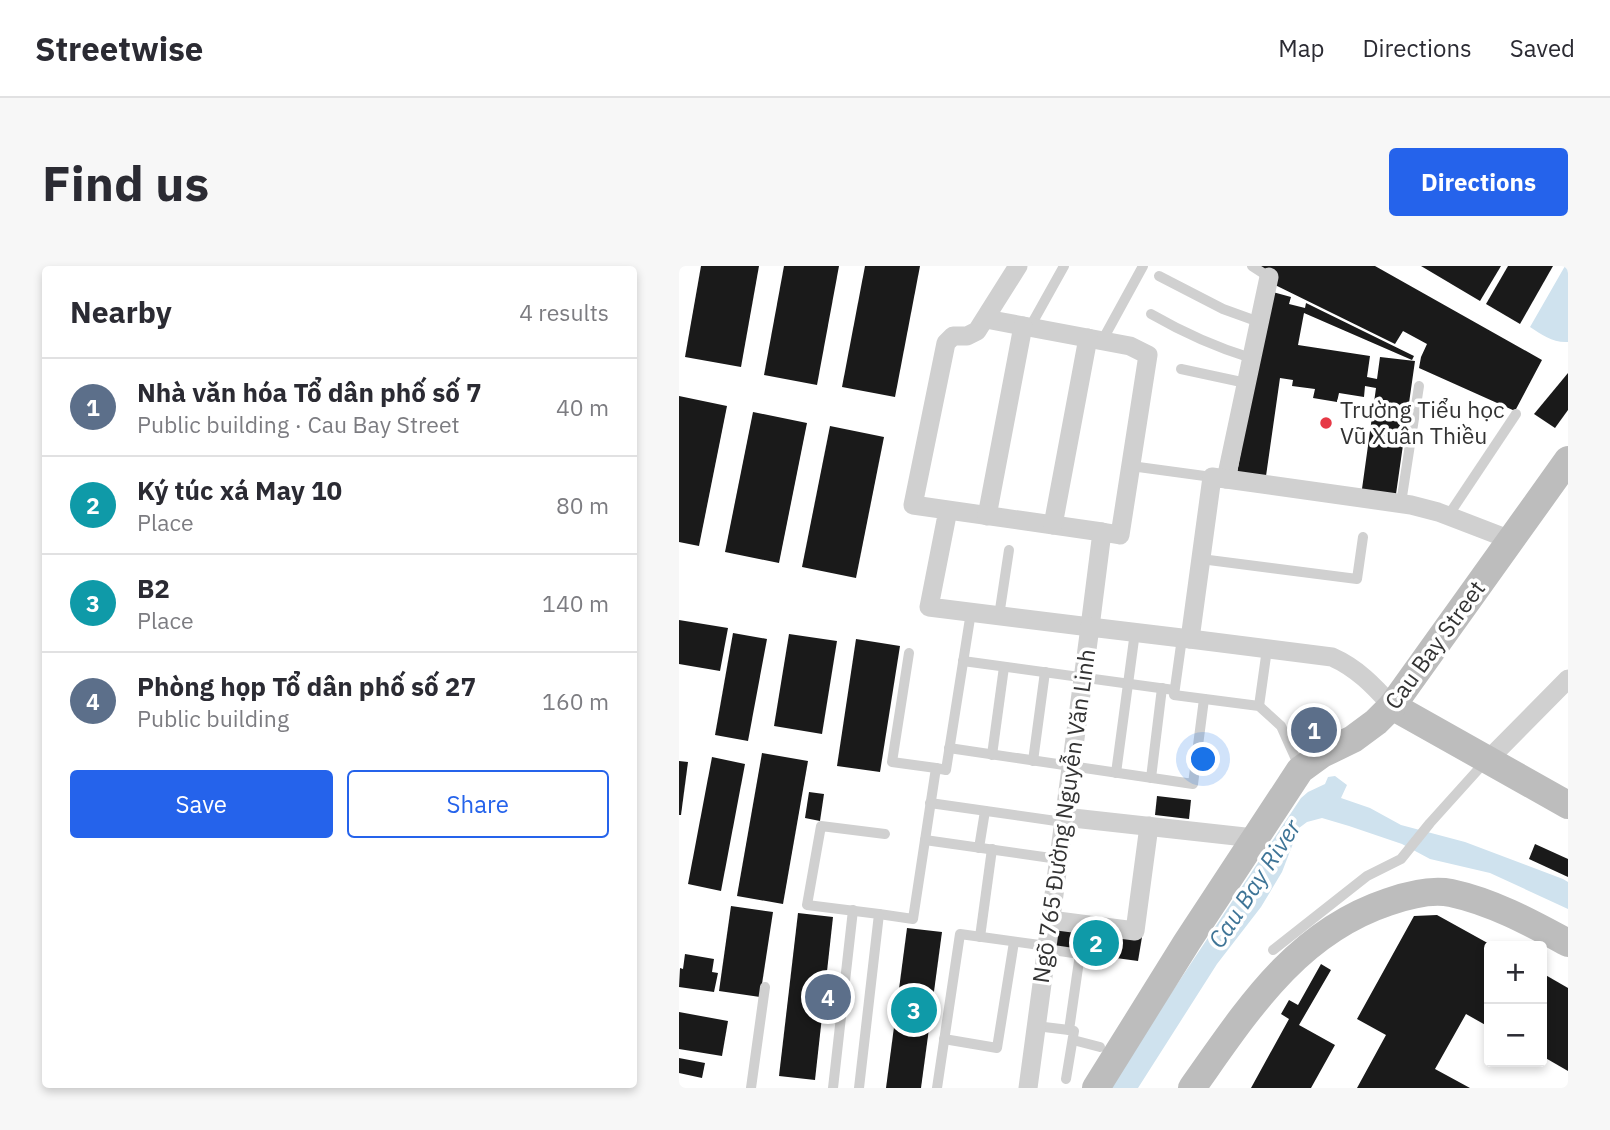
<!DOCTYPE html>
<meta charset="utf-8">
<style>
body{margin:0;font-family:"IBM Plex Sans",sans-serif;background:#f7f7f7;color:#2b2b33}
.controls{position:absolute;right:21px;bottom:21px;display:grid;overflow:hidden;border-radius:7px;box-shadow:0 4px 10px #0003}
.controls button{width:63px;height:63px;display:grid;place-items:center;padding:0;border:0;border-bottom:2px solid #e1e1e2;background:#fff;color:#2b2b33;font:35px sans-serif}
.you{position:absolute;left:525px;top:494px;width:24px;height:24px;margin:-18px;border:5px solid #fff;border-radius:50%;background:#1a73e8;box-shadow:0 0 0 10px #1a73e833}
.badge{display:grid;place-items:center;width:46px;height:46px;border-radius:50%;background:#2563eb;color:#fff;font-size:23px;font-weight:700}
.pin{position:absolute;translate:-50% -50%;border:4px solid #fff;box-shadow:0 2px 7px #0006}
.list{margin:0;padding:0;list-style:none}
h2{display:flex;justify-content:space-between;align-items:center;height:91px;margin:0;padding:0 28px;font-size:30px}
h2 small{font-size:23px;font-weight:400;color:#7c7c81}
.list li{display:grid;grid-template-columns:46px 1fr auto;gap:21px;align-items:center;box-sizing:border-box;height:98px;padding:0 28px;border-top:2px solid #e1e1e2}
.list b{display:block;font-size:26px;white-space:nowrap}
.list p{margin:0;font-size:23px;white-space:nowrap;color:#7c7c81}
.list em{font-size:23px;font-style:normal;color:#7c7c81}
.actions{display:flex;gap:14px;padding:21px 28px}
.actions a{flex:1;padding:16px 0;border:2px solid #2563eb;border-radius:7px;text-align:center;font-size:24px;color:#2563eb}
.actions .main{background:#2563eb;color:#fff}
.map{position:relative;flex:none;width:889px;height:822px;overflow:hidden;border-radius:7px}
header{display:flex;align-items:center;gap:42px;box-sizing:border-box;height:98px;padding:0 35px;background:#fff;border-bottom:2px solid #e1e1e2}
header strong{font-size:33px}
nav{display:flex;gap:38px;margin-inline-start:auto;font-size:24px}
.intro{display:flex;align-items:center;justify-content:space-between;box-sizing:border-box;height:168px;padding:0 42px}
h1{margin:0;font-size:49px}
.button{padding:18px 32px;border-radius:7px;background:#2563eb;color:#fff;font-size:24px;font-weight:700}
main{display:flex;gap:42px;padding:0 42px}
aside{flex:1;background:#fff;border-radius:7px;box-shadow:0 4px 10px #0003}
.map>svg:first-child{display:block}
.water{fill:#cfe2ee}
.building{fill:#1a1a1a}
.lines{fill:none;stroke-linecap:round;stroke-linejoin:round}
.lane{stroke:#d0d0d0;stroke-width:10}
.street{stroke:#d0d0d0;stroke-width:19}
.secondary{stroke:#bdbdbd;stroke-width:28}
.poi-dot{fill:#e63946;stroke:#fff;stroke-width:2.5}
.labels{text-anchor:middle;stroke-width:7;stroke-linejoin:round;paint-order:stroke}
.poi-label{font-size:23px;fill:#333;stroke:#fff;text-anchor:start}
.street-label{font-size:23px;fill:#333;stroke:#fff}
.water-label{font-size:24px;font-style:italic;fill:#3f7597;stroke:#fff}
</style>
<header>
<strong>Streetwise</strong>
<nav><a>Map</a><a>Directions</a><a>Saved</a></nav>
</header>
<div class="intro"><h1>Find us</h1><a class="button">Directions</a></div>
<main>
<aside>
<h2>Nearby<small>4 results</small></h2>
<ul class="list">
<li><span class="badge" style="background:#5c6f8a">1</span><div><b>Nhà văn hóa Tổ dân phố số 7</b><p>Public building · Cau Bay Street</p></div><em>40 m</em></li>
<li><span class="badge" style="background:#0f9aa8">2</span><div><b>Ký túc xá May 10</b><p>Place</p></div><em>80 m</em></li>
<li><span class="badge" style="background:#0f9aa8">3</span><div><b>B2</b><p>Place</p></div><em>140 m</em></li>
<li><span class="badge" style="background:#5c6f8a">4</span><div><b>Phòng họp Tổ dân phố số 27</b><p>Public building</p></div><em>160 m</em></li>
</ul>
<div class="actions"><a class="main">Save</a><a>Share</a></div>
</aside>
<div class="map">
<svg width="889" height="822" viewBox="0 0 889 822">
<rect width="100%" height="100%" fill="#fff"/>
<g class="water">
<path d="M886,0h3v76c-15,1 -26,-7 -38,-15z"/>
<polygon points="656,510 668,519 662,532 691,542 722,559 786,576 884,613 889,616 889,643 811,607 751,593 723,578 670,560 643,552 628,556 620,562 603,606 582,641 538,698 459,822 429,822 622,532 629,526 646,518 649,511"/>
</g>
<g class="building">
<polygon points="22,0 80,0 62,101 6,91"/>
<polygon points="105,0 160,0 138,119 85,109"/>
<polygon points="186,0 241,0 216,131 163,121"/>
<polygon points="579,0 696,0 863,94 836,145 740,102 742,91 748,78 724,65 716,78 590,16"/>
<polygon points="742,0 822,0 801,35"/>
<polygon points="829,0 874,0 841,58 807,38"/>
<polygon points="590,25 612,31 610,38 626,42 627,37 735,90 733,94 625,47 619,79 691,90 688,111 698,113 701,91 736,95 716,235 682,230 697,122 686,120 685,131 660,127 658,136 634,132 636,123 613,120 614,114 601,112 586,217 557,213"/>
<polygon points="889,107 889,144 876,162 855,148"/>
<polygon points="0,130 48,140 20,280 0,276"/>
<polygon points="74,146 128,157 100,297 46,286"/>
<polygon points="151,160 205,171 177,312 123,301"/>
<polygon points="0,354 49,362 41,405 0,398"/>
<polygon points="54,367 88,373 69,475 36,469"/>
<polygon points="110,368 158,375 143,468 95,460"/>
<polygon points="177,373 221,380 201,506 158,500"/>
<polygon points="649,450 654,461 620,478 615,467"/>
<polygon points="83,487 129,495 104,638 58,630"/>
<polygon points="33,491 66,498 42,625 9,618"/>
<polygon points="0,495 9,496 2,549 0,549"/>
<polygon points="130,526 145,528 141,555 126,552"/>
<polygon points="478,530 512,534 510,553 476,549"/>
<polygon points="856,578 889,593 889,611 850,593"/>
<polygon points="52,640 94,646 81,731 40,725"/>
<polygon points="119,647 154,651 136,814 100,810"/>
<polygon points="758,649 814,680 810,680 810,761 787,748 756,803 791,822 678,822 707,769 678,753 735,650"/>
<polygon points="375,659 463,671 459,695 371,683"/>
<polygon points="228,662 263,666 242,822 207,822"/>
<polygon points="6,688 35,693 33,706 39,707 35,726 0,721 1,702 4,703"/>
<polygon points="642,698 652,704 620,759 656,779 632,822 572,822 610,753 602,748 610,734 619,739"/>
<polygon points="863,707 889,722 889,805 863,790"/>
<polygon points="0,746 49,755 43,790 0,783"/>
<polygon points="0,792 26,797 23,812 0,807"/>
</g>
<g class="lines">
<g class="lane">
<polyline points="573,0 590,11"/>
<polyline points="480,10 544,43 580,56"/>
<path d="M472,48c33,19 64,33 100,44"/>
<polyline points="351,61 385,0"/>
<polyline points="423,75 464,0"/>
<polyline points="502,103 567,117"/>
<polyline points="452,200 533,211"/>
<polyline points="722,237 740,120"/>
<polyline points="769,250 837,148"/>
<polyline points="522,293 678,313 684,271"/>
<polyline points="320,350 330,284"/>
<polyline points="503,372 495,429 580,440 602,460 620,500"/>
<polyline points="230,387 213,496 257,502"/>
<polyline points="284,395 495,424"/>
<polyline points="580,440 588,383"/>
<polyline points="270,482 514,518 525,433"/>
<polyline points="313,489 325,401"/>
<polyline points="354,495 366,406"/>
<polyline points="437,507 456,366"/>
<polyline points="472,512 483,422"/>
<polyline points="251,537 384,556"/>
<polyline points="246,574 379,593"/>
<polyline points="300,582 306,545"/>
<polyline points="200,648 234,653 257,502 267,504 292,346"/>
<polyline points="301,671 313,583"/>
<polyline points="367,683 401,688 390,764 395,765 387,813"/>
<polyline points="594,684 688,610 722,593 751,557 806,496"/>
<polyline points="357,760 390,764"/>
<polyline points="265,773 318,782 335,676"/>
<polyline points="394,774 421,781"/>
<polyline points="72,822 86,721"/>
<polyline points="154,822 174,644"/>
<polyline points="180,822 200,648 128,639 142,560 206,568"/>
<polyline points="258,822 281,668 368,680"/>
</g>
<g class="street">
<polyline points="307,53 451,80 469,89 441,269 423,266"/>
<polyline points="547,213 590,11"/>
<polyline points="269,244 250,341 411,361 423,266 234,239 267,77 274,70 288,70 298,65 339,0"/>
<polyline points="308,250 344,60"/>
<polyline points="374,259 409,72"/>
<path d="M511,373l142,18c25,11 42,29 60,49"/>
<polyline points="809,494 889,413"/>
<polyline points="385,551 575,572"/>
<polyline points="371,654 456,665 470,560"/>
<polyline points="349,822 411,361 511,373 533,211 732,239 759,246 832,274"/>
</g>
<g class="secondary">
<polyline points="713,440 889,539"/>
<polyline points="417,822 508,676 621,504 643,488 674,473 697,456 713,440 889,194"/>
<path d="M513,822c54,-76 103,-155 196,-186 20,-7 43,-13 63,-9 42,9 80,30 117,50"/>
</g>
</g>
<circle class="poi-dot" cx="647" cy="157" r="7"/>
<g class="labels">
<g class="poi-label">
<text x="661" y="152">Trường Tiểu học<tspan x="661" dy="26">Vũ Xuân Thiều</tspan></text>
</g>
<g class="street-label">
<text transform="translate(756 379) rotate(-54)" y="8">Cau Bay Street</text>
<text transform="translate(385 550) rotate(-82)" y="8">Ngõ 765 Đường Nguyễn Văn Linh</text>
</g>
<g class="water-label">
<text transform="translate(576 618) rotate(-57)" y="8">Cau Bay River</text>
</g>
</g>
</svg>
<div class="controls">
<button>+</button>
<button>−</button>
</div>
<div class="you"></div>
<div class="pin badge" style="left:635px;top:464px;background:#5c6f8a">1</div>
<div class="pin badge" style="left:417px;top:677px;background:#0f9aa8">2</div>
<div class="pin badge" style="left:235px;top:744px;background:#0f9aa8">3</div>
<div class="pin badge" style="left:149px;top:731px;background:#5c6f8a">4</div>
</div>
</main>
